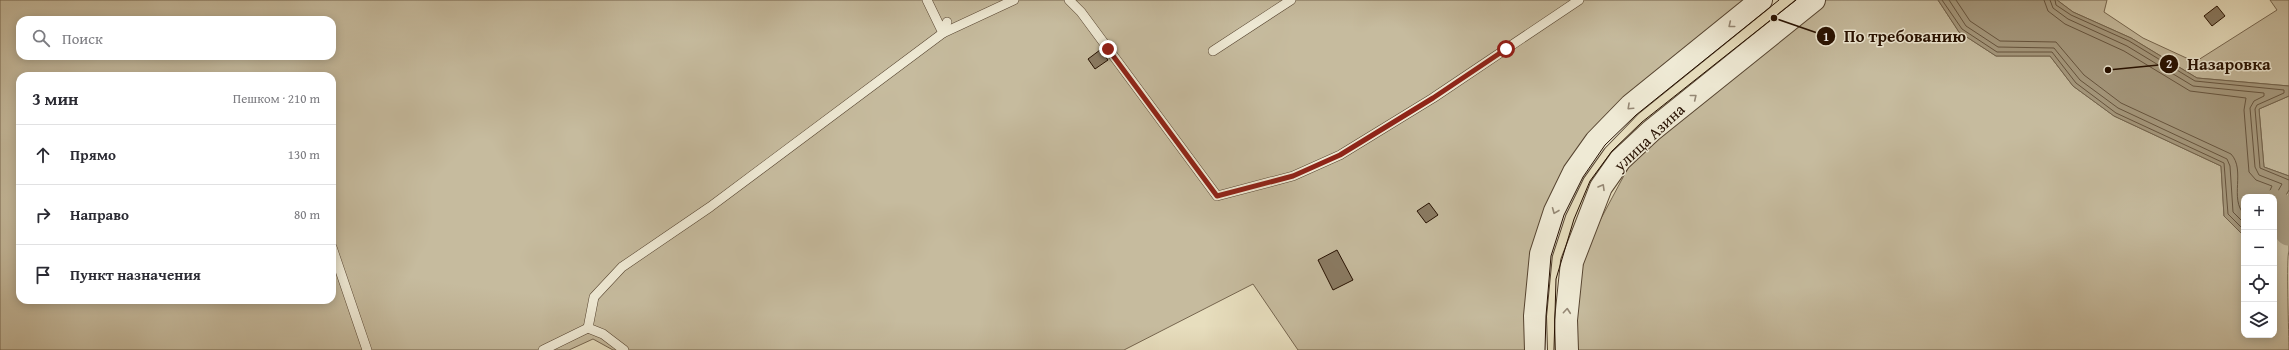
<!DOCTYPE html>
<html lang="ru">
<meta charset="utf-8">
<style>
body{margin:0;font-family:"Gentium Book Plus",serif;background:#f2f2f3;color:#2b2b33}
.controls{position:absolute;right:12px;bottom:12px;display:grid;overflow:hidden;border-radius:8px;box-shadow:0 2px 10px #0003}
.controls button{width:36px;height:36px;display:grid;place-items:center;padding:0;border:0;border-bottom:1px solid #e1e1e2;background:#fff;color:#2b2b33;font:20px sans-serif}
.stop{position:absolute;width:12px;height:12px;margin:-9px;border:3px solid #8f2418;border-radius:50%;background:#fff}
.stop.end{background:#8f2418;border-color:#fff;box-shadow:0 1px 4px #0008}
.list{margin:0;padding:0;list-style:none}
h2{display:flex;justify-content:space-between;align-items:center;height:52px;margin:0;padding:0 16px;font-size:17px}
h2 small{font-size:13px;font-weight:400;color:#7c7c81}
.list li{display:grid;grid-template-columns:26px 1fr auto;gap:12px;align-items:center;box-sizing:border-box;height:60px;padding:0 16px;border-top:1px solid #e1e1e2}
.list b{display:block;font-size:15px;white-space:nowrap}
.list em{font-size:13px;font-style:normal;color:#7c7c81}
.icon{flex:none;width:22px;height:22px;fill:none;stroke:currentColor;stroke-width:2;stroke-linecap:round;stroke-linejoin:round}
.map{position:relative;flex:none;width:2289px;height:350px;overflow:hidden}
.search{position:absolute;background:#fff;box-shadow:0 2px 10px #0003;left:16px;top:16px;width:320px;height:44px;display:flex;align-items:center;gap:10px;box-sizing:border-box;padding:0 14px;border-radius:12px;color:#7c7c81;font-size:15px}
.panel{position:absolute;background:#fff;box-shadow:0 2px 10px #0003;left:16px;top:72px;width:320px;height:232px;border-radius:12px}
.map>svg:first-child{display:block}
.green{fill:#c6bb9e;stroke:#76664f;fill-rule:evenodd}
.water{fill:#a5987d;stroke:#72624b}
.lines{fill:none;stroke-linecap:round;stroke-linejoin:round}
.shore{stroke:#66543e;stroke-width:1}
.river{stroke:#a5987d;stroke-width:29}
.building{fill:#8a7b63;stroke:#261000}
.service-casing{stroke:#564430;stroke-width:10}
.tertiary-casing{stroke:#564430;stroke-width:24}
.service{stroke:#efead5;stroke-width:9}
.tertiary{stroke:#efead5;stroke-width:22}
.tram{stroke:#261000;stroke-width:1}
.oneway{stroke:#958875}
.route{stroke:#8f2418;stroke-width:5}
.labels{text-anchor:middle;stroke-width:3;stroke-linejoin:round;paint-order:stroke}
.street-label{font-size:16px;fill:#261000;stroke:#efead5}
.leader{fill:none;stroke:#261000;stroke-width:1.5}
.callout-dot{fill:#261000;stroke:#efead5;stroke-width:1.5}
.mark-label{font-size:12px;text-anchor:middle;font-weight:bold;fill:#fff}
.callout-label{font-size:17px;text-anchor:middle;font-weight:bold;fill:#261000;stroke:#efead5;stroke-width:3;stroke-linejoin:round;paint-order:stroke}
</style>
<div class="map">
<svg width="2289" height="350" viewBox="0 0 2289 350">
<rect width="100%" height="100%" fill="#e7debe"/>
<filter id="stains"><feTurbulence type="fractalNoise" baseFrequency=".005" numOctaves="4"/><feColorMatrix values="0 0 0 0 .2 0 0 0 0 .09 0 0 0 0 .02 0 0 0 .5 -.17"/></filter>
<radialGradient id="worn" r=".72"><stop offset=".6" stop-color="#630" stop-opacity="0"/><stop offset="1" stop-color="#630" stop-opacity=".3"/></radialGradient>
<g class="green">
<path d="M0,0h1744l-165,151 -52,199h-229l-45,-66 -129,66h-511l-20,-11 -24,11h-569zM20,20h312v36h-312zM20,76h312v224h-312z"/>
<path d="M1826,0h112l21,32 37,24h54l23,30 41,30 107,50 3,50 20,20v99h30v-112l5,-16 10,-17v61c-3,5 0,86 0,99h-715l-1,-35 10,-51 14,-38 31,-58 33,-35z"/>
<polygon points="2057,0 2107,0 2104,12 2143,38 2195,62 2277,10 2270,0 2289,0 2289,86 2197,78 2131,38 2073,12"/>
<polygon points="2289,96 2289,176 2264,167 2259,109"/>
</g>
<polygon class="water" points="1938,0 2057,0 2073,12 2131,38 2197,78 2289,86 2289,96 2259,109 2264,167 2289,176 2289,190 2279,207 2274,223 2274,197 2244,197 2244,236 2224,216 2221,166 2114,116 2073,86 2050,56 1996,56 1959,32"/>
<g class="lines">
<g class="shore">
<polyline points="1942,0 1962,29 1997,52 2052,52 2076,83 2116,113 2224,163 2228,214 2244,230"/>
<polyline points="1949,0 1966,26 1998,47 2054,48 2080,80 2118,108 2227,159 2230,166 2233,212 2244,223"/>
<path d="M1956,0l14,21 30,20 56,1 28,33 37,28 110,51c15,16 -2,45 13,60"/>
<polyline points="2044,0 2048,11 2065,24 2124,51 2190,91 2246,98 2244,110 2249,172 2256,180 2272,186 2267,197"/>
<polyline points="2050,0 2053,8 2068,19 2127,46 2193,86 2264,93 2264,96 2254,101 2250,108 2255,167 2259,175 2282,184 2274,198"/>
<polyline points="2055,0 2056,5 2071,15 2129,41 2195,81 2284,90 2284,93 2257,105 2255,109 2260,168 2289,180"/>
</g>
<polyline class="river" points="2274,204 2279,207 2289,231"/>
</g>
<g class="building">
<polygon points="2217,6 2225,16 2212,26 2204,16"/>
<polygon points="1100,50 1108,60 1095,69 1088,59"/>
<polygon points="1429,203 1438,215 1426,223 1417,211"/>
<polygon points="1337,250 1353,280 1333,290 1318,260"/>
</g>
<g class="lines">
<defs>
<g id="service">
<polyline points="927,0 943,33 947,22"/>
<polyline points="1069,0 1081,12 1217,196 1293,176 1340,155 1433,98 1579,0"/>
<polyline points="1213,51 1291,0"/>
<polyline points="332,247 367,350"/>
<polyline points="543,350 588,328"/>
<polyline points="624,350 603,334 588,328 594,297 622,267 710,207 943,33 1014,0"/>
</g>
<g id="tertiary">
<polyline points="1536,350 1535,316 1541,254 1555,211 1574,172 1596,141 1631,105 1761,0"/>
<polyline points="1567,350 1566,320 1572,262 1601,187 1620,160 1651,131 1814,0"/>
</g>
</defs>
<use href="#service" class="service-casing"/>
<use href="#tertiary" class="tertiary-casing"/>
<use href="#service" class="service"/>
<use href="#tertiary" class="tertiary"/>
<g class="tram">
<polyline points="1545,350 1546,316 1551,256 1564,215 1583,177 1605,145 1636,115 1779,0"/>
<polyline points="1554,350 1556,279 1574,219 1590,181 1612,151 1642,122 1796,0"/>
</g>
</g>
<defs><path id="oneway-chevron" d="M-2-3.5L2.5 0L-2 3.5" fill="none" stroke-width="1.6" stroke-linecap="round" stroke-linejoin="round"/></defs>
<g class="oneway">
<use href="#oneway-chevron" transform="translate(1731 25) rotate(141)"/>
<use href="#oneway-chevron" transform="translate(1694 97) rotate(-39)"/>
<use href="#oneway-chevron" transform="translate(1630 107) rotate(137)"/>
<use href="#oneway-chevron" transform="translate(1602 187) rotate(-60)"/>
<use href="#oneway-chevron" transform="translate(1555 211) rotate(112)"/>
<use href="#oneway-chevron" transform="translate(1567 311) rotate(-85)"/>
</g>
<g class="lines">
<polyline class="route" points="1108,49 1217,196 1293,176 1340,155 1433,98 1506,49"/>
</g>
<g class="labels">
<g class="street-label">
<text transform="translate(1649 137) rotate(-43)" y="6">улица Азина</text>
</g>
</g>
<path class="leader" d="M1774 18L1826 36M2108 70L2169 64"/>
<g class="callout-dot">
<circle cx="1774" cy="18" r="4"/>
<circle cx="2108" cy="70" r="4"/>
<circle cx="1826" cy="36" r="10"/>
<circle cx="2169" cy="64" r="10"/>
</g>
<g class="mark-label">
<text x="1826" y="41">1</text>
<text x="2169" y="68">2</text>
</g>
<g class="callout-label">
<text x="1905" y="42">По требованию</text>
<text x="2229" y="70">Назаровка</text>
</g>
<rect width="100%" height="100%" filter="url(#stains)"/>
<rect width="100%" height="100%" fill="url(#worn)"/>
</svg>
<div class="controls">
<button>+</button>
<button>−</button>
<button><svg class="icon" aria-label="locate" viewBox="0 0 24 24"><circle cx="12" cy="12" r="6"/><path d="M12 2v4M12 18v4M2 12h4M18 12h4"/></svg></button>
<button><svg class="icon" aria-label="layers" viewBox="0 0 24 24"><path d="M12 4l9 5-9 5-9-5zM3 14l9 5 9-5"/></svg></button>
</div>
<div class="stop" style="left:1506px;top:49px"></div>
<div class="stop end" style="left:1108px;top:49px"></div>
<div class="search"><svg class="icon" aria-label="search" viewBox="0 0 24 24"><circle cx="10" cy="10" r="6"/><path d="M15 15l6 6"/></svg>Поиск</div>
<section class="panel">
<h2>3 мин<small>Пешком · 210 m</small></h2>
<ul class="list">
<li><svg class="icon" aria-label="ahead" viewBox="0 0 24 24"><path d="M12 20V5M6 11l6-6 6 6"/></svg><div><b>Прямо</b></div><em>130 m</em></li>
<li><svg class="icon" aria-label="right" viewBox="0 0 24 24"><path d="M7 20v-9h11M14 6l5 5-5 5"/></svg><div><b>Направо</b></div><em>80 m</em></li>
<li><svg class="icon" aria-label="arrive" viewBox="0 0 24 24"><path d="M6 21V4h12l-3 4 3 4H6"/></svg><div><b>Пункт назначения</b></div></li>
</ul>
</section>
</div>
